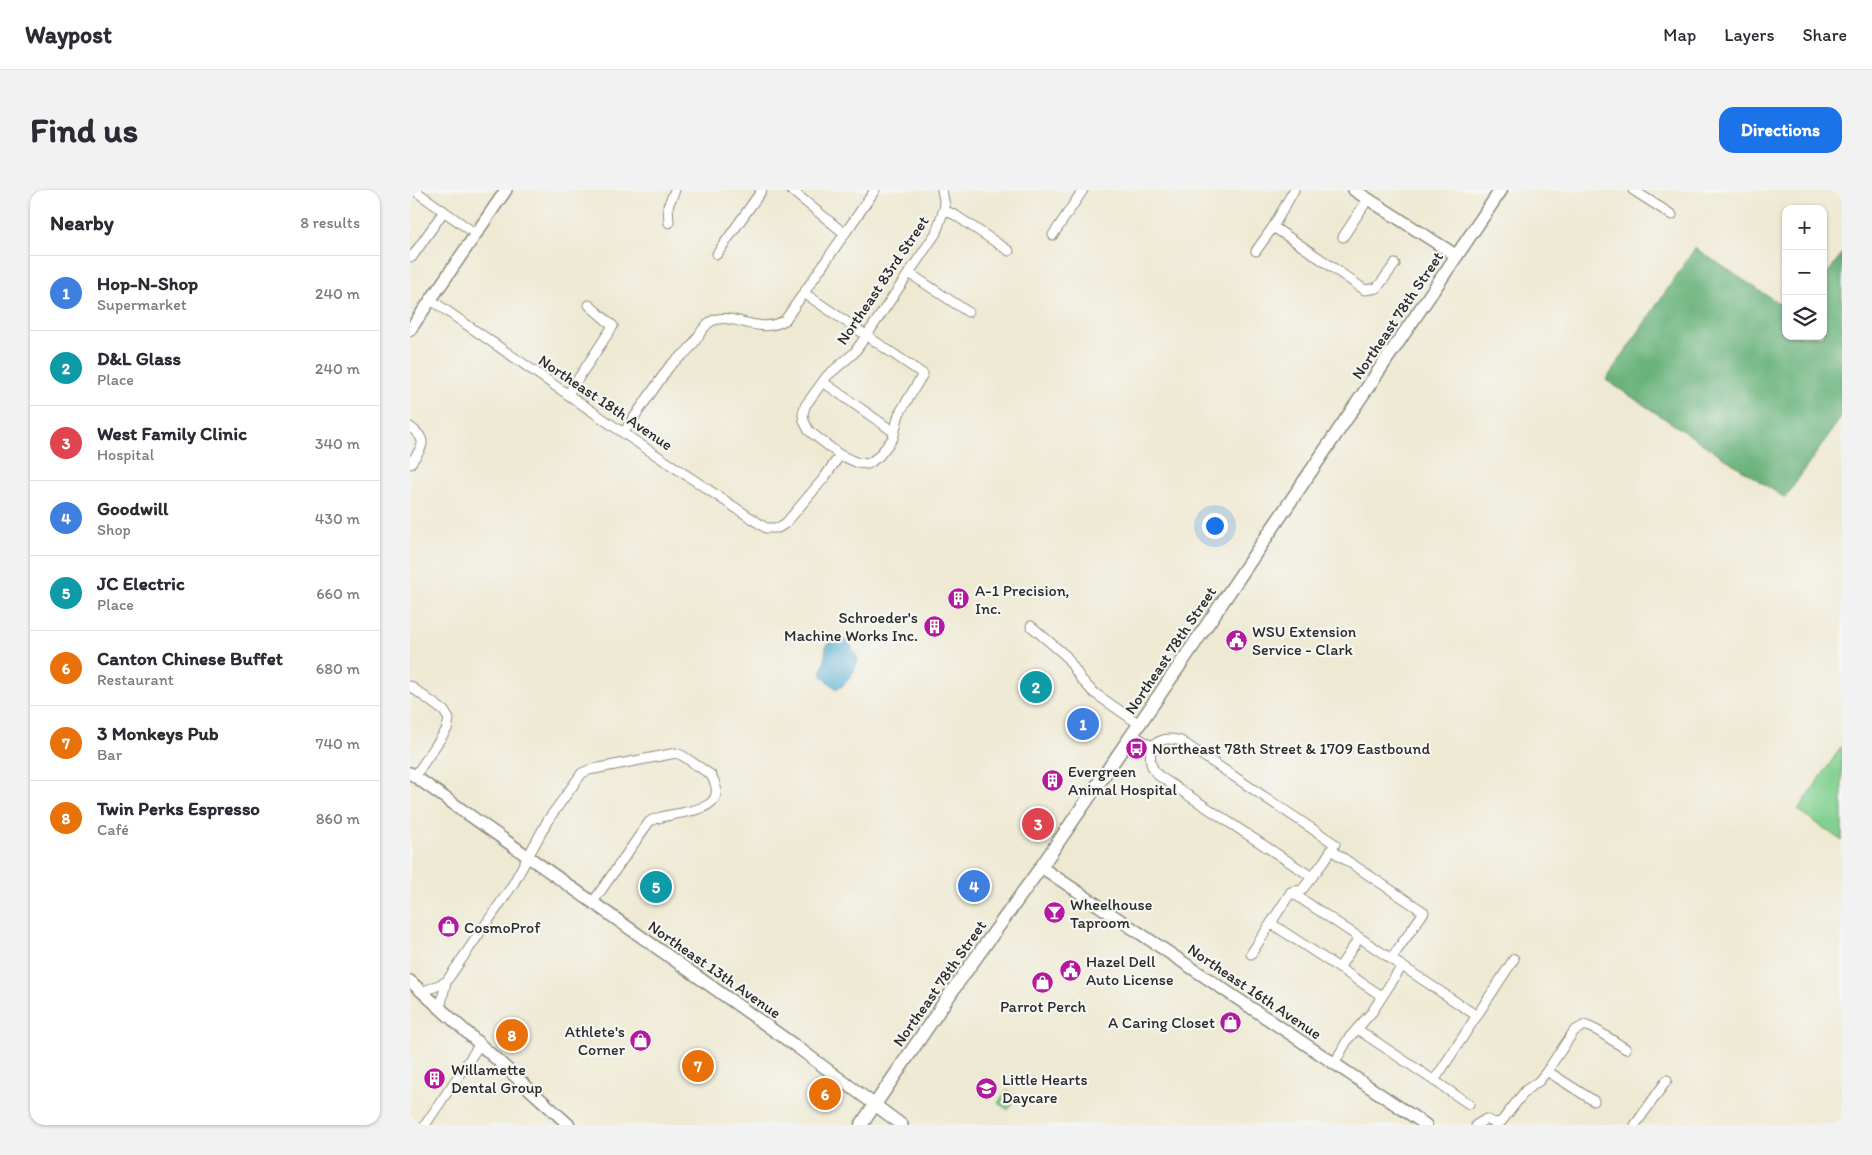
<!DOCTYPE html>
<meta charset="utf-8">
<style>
body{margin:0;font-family:Itim,sans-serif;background:#f2f2f3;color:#2b2b33}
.controls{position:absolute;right:15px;top:15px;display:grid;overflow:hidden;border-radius:10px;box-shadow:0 1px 4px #0004}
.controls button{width:45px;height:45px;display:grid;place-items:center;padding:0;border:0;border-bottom:1px solid #e1e1e2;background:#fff;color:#2b2b33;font:25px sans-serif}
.you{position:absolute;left:804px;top:335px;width:18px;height:18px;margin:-12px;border:4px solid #fff;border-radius:50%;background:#1a73e8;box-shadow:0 0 0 8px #1a73e833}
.badge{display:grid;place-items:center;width:32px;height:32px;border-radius:50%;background:#1a73e8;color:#fff;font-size:16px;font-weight:700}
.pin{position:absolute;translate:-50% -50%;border:2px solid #fff;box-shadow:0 1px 5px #0006}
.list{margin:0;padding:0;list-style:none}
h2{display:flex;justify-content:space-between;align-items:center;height:65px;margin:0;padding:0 20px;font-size:21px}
h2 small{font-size:16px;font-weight:400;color:#7c7c81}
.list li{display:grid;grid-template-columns:32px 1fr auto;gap:15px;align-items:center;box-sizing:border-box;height:75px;padding:0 20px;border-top:1px solid #e1e1e2}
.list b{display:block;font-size:19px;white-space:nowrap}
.list p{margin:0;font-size:16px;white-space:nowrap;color:#7c7c81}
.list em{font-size:16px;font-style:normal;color:#7c7c81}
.icon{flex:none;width:28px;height:28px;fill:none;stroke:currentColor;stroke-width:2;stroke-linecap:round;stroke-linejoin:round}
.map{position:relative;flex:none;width:1432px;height:935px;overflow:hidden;border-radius:15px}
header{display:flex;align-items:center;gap:30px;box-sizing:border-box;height:70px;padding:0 25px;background:#fff;border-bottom:1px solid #e1e1e2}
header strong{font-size:24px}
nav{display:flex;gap:28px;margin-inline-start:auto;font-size:18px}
.intro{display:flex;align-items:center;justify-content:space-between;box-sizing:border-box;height:120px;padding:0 30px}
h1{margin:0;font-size:35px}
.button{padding:12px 22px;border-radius:15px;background:#1a73e8;color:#fff;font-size:18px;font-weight:700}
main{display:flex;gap:30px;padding:0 30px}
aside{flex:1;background:#fff;border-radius:15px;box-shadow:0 1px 4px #0004}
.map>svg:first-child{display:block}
.green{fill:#82d08f;stroke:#567e5d}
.forest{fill:#69b27a;stroke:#4a6e52}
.water{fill:#54abd1;stroke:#406b7e}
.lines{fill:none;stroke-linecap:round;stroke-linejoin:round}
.street-casing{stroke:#8c8a7e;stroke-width:11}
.secondary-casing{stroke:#8c8a7e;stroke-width:14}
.primary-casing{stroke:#8c8a7e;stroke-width:15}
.street{stroke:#fff;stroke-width:9}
.secondary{stroke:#fff;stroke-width:11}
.primary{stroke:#fff;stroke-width:12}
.labels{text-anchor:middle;stroke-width:4.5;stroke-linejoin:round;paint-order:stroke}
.street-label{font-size:16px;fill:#2b2b2b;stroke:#f6f6f2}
.poi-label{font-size:16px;fill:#2b2b2b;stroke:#f6f6f2;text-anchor:start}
</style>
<header>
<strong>Waypost</strong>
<nav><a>Map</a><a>Layers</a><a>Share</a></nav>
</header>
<div class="intro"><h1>Find us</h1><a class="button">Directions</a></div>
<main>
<aside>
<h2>Nearby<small>8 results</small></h2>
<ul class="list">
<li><span class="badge" style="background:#3f7fe0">1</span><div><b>Hop-N-Shop</b><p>Supermarket</p></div><em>240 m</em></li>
<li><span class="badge" style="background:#0f9aa8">2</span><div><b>D&amp;L Glass</b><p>Place</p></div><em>240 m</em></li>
<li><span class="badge" style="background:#e0444e">3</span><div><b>West Family Clinic</b><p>Hospital</p></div><em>340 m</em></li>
<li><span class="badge" style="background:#3f7fe0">4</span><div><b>Goodwill</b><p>Shop</p></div><em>430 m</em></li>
<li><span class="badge" style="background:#0f9aa8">5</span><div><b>JC Electric</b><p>Place</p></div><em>660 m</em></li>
<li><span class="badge" style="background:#e8710a">6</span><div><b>Canton Chinese Buffet</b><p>Restaurant</p></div><em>680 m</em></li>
<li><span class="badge" style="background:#e8710a">7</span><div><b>3 Monkeys Pub</b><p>Bar</p></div><em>740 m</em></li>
<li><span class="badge" style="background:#e8710a">8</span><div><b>Twin Perks Espresso</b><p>Café</p></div><em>860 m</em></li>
</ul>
</aside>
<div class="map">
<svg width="1432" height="935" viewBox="0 0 1432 935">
<rect width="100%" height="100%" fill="#f6f6f2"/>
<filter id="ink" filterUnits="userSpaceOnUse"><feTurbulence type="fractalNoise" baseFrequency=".02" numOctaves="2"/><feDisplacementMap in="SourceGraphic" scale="10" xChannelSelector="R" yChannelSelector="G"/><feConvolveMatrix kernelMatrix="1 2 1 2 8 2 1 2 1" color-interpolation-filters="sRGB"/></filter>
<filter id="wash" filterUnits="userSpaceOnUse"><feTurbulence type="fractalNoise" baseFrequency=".0096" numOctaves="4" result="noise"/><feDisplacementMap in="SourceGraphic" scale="20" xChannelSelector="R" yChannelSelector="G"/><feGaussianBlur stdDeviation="1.12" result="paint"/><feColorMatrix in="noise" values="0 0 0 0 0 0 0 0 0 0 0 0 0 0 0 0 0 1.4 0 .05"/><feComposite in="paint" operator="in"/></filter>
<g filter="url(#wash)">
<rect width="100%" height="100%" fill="#eee9d2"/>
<g class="green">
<polygon points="1432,556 1432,651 1388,620"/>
<polygon points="597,900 607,907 598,920 588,913"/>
</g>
<polygon class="forest" points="1285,58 1376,118 1376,146 1413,146 1413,90 1432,63 1432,226 1375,308 1196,190"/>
<path class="water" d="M433,450l5,1 10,18c-2,10 -11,26 -21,30 -5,-4 -12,-9 -15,-14 -1,-4 1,-7 2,-11 4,-16 -5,-21 19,-24z"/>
</g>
<g filter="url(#ink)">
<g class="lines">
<defs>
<g id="street">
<polyline points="4,0 66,44"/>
<polyline points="381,0 434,43"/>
<polyline points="1223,0 1262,25"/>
<polyline points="534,20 545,25 599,61"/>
<polyline points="259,33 258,16 265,0"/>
<path d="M863,37c32,20 61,42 92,63l12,-2 18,-24"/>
<polyline points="643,45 673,0"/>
<polyline points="933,47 958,9"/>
<polyline points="846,61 863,37 884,0"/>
<polyline points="307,64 352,0"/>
<polyline points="2,67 34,21"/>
<polyline points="499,83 558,122"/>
<polyline points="394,103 513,184 489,224 483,248 469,266 461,272 458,274 448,273 430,265 399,241 394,231 393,224 395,216 417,186 444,163 461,139 526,43 535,16 532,0"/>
<polyline points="21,110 225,251 356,338 368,338 376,333 414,288 430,265"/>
<polyline points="413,192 484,242"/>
<polyline points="158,204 203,136 179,115"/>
<path d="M0,237c20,14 12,20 0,37"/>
<path d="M214,242l45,-65c6,-7 14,-11 20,-18 8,-8 12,-21 21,-27 20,-13 47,15 75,-2l90,-130"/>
<polyline points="621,436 656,466 671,489 683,502 729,534"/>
<polyline points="0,496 34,521 39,529 37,539 5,586"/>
<path d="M722,544l19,12c-1,14 -2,20 8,30l153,101"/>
<path d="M741,556c11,-7 17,-9 30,-5l154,103 -10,16 -23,30 -11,2 -40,62"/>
<polyline points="921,660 1014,722 981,769"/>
<polyline points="881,702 1067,826"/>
<polyline points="862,734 972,806"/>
<polyline points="929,778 949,748"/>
<polyline points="12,802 36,792"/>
<path d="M30,818l6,-26 66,-96 36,-66 34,-47 7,-3 87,-17 7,3 28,19c25,43 -45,34 -62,47l-56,80"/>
<polyline points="947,839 1059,914"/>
<polyline points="924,874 938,849 962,822 992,776"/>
<polyline points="1024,891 1104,769"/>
<polyline points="1184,911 1137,881 1164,841 1175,835 1188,841 1216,859"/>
<polyline points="15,935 70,854"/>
<polyline points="1066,935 1076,929 1084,933 1091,932 1116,900 1129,891 1137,881"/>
<polyline points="1225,935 1257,890"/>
</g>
<g id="secondary">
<polyline points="944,0 1047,66"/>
<polyline points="0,140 96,0"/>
<polyline points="0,583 387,857 492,935"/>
<polyline points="631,677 1016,935"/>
<polyline points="0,791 159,935"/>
</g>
<polyline id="primary" points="451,935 547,794 631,677 776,466 1091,0"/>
</defs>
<use href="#street" class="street-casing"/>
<use href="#secondary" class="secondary-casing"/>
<use href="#primary" class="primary-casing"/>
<use href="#street" class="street"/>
<use href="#secondary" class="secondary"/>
<use href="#primary" class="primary"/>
</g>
</g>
<defs>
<symbol id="building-disc" viewBox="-11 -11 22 22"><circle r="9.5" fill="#b5179e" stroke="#f6f6f2"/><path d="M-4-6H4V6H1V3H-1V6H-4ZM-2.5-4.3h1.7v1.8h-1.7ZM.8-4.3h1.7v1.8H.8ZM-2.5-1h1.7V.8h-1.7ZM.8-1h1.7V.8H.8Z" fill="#fff"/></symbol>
<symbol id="civic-disc" viewBox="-11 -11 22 22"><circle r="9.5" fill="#b5179e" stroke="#f6f6f2"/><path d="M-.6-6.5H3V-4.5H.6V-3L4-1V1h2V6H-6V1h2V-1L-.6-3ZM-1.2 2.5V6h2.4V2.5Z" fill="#fff"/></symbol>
<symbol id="bus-disc" viewBox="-11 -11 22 22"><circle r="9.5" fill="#b5179e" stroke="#f6f6f2"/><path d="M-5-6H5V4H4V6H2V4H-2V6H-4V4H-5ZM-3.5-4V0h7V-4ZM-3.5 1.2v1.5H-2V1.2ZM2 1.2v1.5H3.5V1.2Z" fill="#fff"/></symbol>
<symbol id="bar-disc" viewBox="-11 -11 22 22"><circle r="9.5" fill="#b5179e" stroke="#f6f6f2"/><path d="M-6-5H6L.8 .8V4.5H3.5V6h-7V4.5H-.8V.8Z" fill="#fff"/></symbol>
<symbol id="shop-disc" viewBox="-11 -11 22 22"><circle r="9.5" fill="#b5179e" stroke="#f6f6f2"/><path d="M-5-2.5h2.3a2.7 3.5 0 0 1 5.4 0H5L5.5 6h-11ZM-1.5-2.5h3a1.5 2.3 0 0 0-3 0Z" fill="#fff"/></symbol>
<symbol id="school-disc" viewBox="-11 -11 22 22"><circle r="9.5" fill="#b5179e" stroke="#f6f6f2"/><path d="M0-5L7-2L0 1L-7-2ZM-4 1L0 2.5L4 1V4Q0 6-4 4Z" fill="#fff"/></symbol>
</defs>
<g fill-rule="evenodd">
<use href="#building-disc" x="536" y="396" width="25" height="25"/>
<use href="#building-disc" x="512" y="424" width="25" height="25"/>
<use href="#civic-disc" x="814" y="438" width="25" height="25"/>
<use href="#bus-disc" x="714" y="546" width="25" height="25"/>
<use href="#building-disc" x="630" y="578" width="25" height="25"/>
<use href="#bar-disc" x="632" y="710" width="25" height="25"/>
<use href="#shop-disc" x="26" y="724" width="25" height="25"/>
<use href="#civic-disc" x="648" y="768" width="25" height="25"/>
<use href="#shop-disc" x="620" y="780" width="25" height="25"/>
<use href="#shop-disc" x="808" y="820" width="25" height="25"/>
<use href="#shop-disc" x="218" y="838" width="25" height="25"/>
<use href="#building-disc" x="12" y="876" width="25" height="25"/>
<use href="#school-disc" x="564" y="886" width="25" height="25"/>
</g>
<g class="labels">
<g class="street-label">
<text transform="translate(472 90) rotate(-56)" y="6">Northeast 83rd Street</text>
<text transform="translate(987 125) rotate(-56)" y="6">Northeast 78th Street</text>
<text transform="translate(196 212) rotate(34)" y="6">Northeast 18th Avenue</text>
<text transform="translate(760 460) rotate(-56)" y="6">Northeast 78th Street</text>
<text transform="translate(305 779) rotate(35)" y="6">Northeast 13th Avenue</text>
<text transform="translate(529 793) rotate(-55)" y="6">Northeast 78th Street</text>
<text transform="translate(845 801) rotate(34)" y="6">Northeast 16th Avenue</text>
</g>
<g class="poi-label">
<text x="565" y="406">A-1 Precision,<tspan x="565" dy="18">Inc.</tspan></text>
<text x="508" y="433" text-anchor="end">Schroeder's<tspan x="508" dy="18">Machine Works Inc.</tspan></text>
<text x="842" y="447">WSU Extension<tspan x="842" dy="18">Service - Clark</tspan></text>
<text x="742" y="564">Northeast 78th Street &amp; 1709 Eastbound</text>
<text x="658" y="587">Evergreen<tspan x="658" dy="18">Animal Hospital</tspan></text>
<text x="660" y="720">Wheelhouse<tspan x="660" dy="18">Taproom</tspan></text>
<text x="54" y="743">CosmoProf</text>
<text x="676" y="777">Hazel Dell<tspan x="676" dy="18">Auto License</tspan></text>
<text x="633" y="822" text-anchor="middle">Parrot Perch</text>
<text x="805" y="838" text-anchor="end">A Caring Closet</text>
<text x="215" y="847" text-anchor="end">Athlete's<tspan x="215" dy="18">Corner</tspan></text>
<text x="41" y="885">Willamette<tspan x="41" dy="18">Dental Group</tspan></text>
<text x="592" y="895">Little Hearts<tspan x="592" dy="18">Daycare</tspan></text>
</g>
</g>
</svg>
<div class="controls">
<button>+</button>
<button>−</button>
<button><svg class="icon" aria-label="layers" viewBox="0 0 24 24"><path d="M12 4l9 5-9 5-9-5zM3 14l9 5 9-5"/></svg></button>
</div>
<div class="you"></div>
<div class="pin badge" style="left:673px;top:534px;background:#3f7fe0">1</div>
<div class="pin badge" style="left:626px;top:497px;background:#0f9aa8">2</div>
<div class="pin badge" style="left:628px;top:634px;background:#e0444e">3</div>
<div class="pin badge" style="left:564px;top:696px;background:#3f7fe0">4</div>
<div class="pin badge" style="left:246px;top:697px;background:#0f9aa8">5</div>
<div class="pin badge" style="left:415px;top:904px;background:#e8710a">6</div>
<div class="pin badge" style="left:288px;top:876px;background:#e8710a">7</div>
<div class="pin badge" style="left:102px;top:845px;background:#e8710a">8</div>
</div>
</main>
